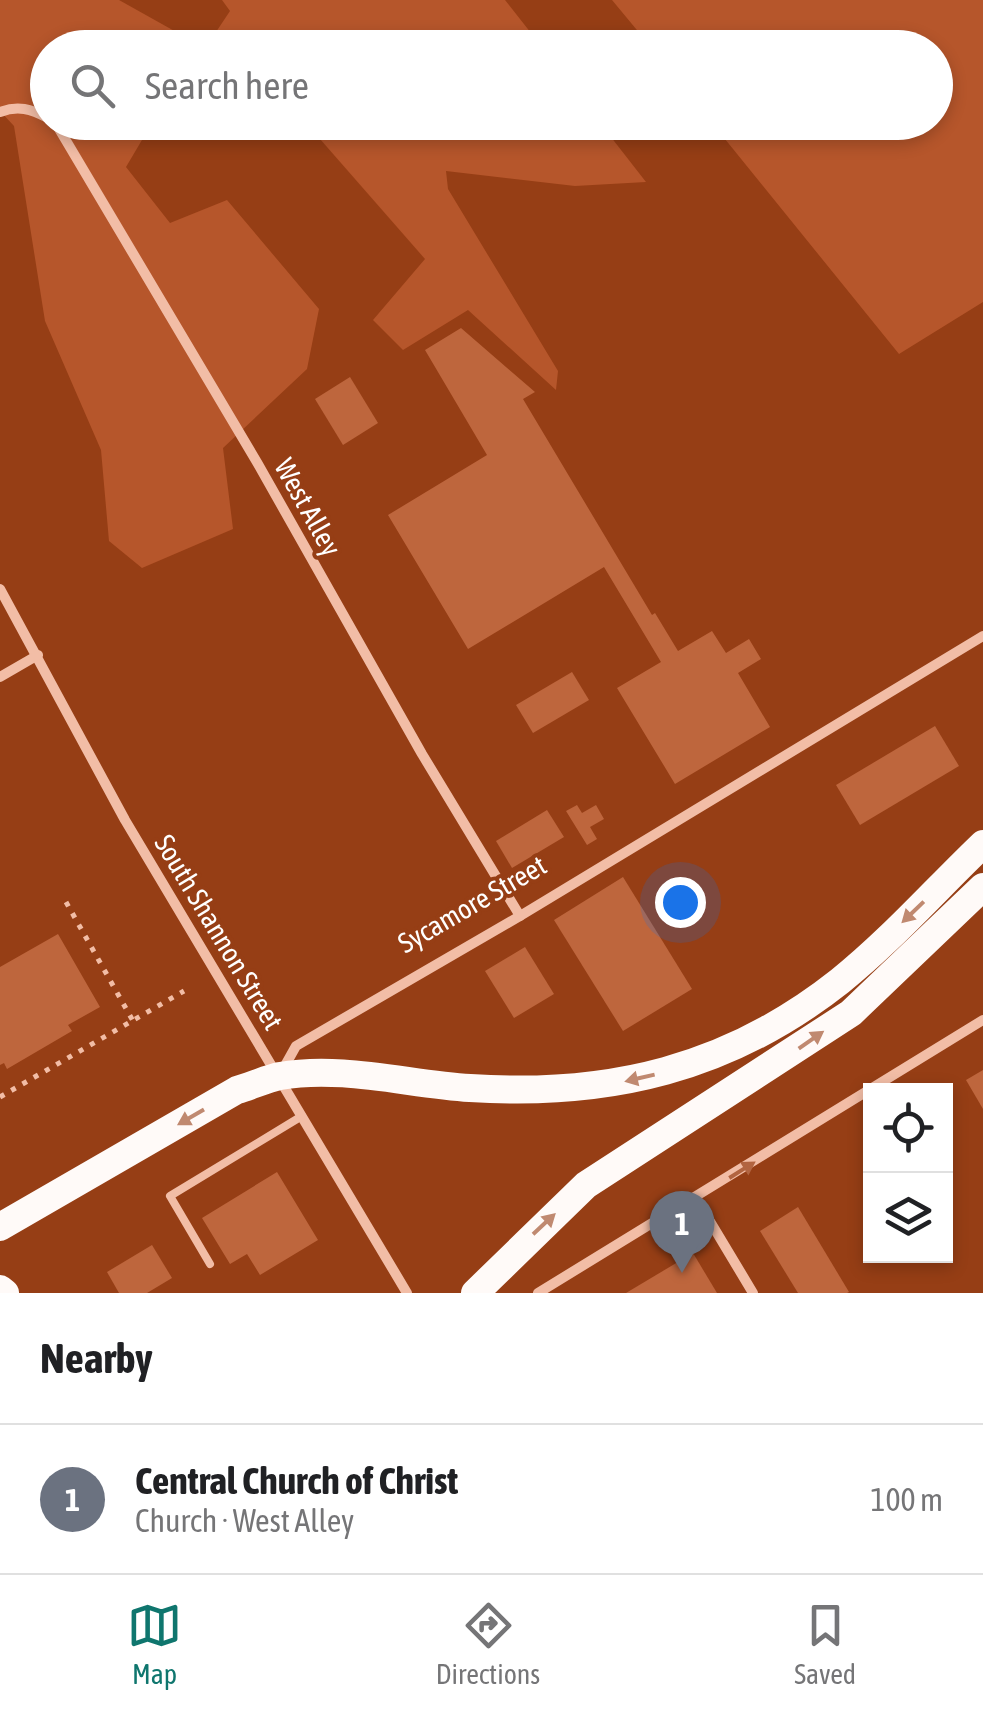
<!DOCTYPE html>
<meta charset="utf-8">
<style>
body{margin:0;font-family:"Asap Condensed",sans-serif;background:#f6f6f6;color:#202124}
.controls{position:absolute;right:30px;bottom:30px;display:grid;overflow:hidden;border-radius:0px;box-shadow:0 5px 15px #0003}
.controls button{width:90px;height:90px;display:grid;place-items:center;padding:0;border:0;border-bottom:2px solid #e0e0e0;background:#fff;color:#202124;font:50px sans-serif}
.you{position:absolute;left:680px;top:902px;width:35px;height:35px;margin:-25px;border:8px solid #fff;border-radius:50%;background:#1a73e8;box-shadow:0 0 0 15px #1a73e833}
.badge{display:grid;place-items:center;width:65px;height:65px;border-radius:50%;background:#0f766e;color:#fff;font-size:32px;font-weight:700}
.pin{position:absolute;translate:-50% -82px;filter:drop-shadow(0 2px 5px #0008)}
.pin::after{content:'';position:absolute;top:52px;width:35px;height:30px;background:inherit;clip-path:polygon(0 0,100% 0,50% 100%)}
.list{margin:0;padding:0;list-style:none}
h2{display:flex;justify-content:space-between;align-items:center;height:130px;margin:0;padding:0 40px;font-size:42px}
h2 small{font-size:32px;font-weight:400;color:#757577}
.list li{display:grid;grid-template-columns:65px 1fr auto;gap:30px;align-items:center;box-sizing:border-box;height:150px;padding:0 40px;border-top:2px solid #e0e0e0}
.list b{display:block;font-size:38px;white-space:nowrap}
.list p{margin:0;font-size:32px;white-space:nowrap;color:#757577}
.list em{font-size:32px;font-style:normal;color:#757577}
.icon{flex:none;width:55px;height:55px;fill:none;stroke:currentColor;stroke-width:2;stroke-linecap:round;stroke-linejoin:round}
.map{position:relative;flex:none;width:983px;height:1293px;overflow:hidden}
.search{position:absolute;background:#fff;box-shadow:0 5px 15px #0003;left:30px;right:30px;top:30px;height:110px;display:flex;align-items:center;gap:25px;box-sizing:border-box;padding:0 35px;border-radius:55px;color:#757577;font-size:38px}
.sheet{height:280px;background:#fff}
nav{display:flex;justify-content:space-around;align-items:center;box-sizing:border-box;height:140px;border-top:2px solid #e0e0e0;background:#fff;font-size:28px;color:#757577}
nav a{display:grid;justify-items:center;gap:5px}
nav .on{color:#0f766e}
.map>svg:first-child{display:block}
.green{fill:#b6562b}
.building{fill:#be663d}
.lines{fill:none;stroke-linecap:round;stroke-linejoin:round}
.path{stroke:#f2bda6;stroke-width:5;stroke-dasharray:5 8;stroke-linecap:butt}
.service{stroke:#f2bda6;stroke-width:8}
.minor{stroke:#f2bda6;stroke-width:10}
.trunk{stroke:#fffaf8;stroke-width:28}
.oneway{fill:#c08970}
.oneway2{fill:#b26440}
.labels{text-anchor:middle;stroke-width:8;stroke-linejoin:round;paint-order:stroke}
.street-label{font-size:28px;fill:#fff;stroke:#963e15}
</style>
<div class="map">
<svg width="983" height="1293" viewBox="0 0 983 1293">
<rect width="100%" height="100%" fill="#963e15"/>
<g class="green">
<polygon points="0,0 119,0 203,47 48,48 48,122 152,123 126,167 170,223 227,200 319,309 307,369 223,448 233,529 142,568 109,541 101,450 45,321 14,126 0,111"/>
<polygon points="222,0 505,0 542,47 206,47 230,11"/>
<polygon points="612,0 983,0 983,302 899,354 712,123 936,122 936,48 651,47"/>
<polygon points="306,123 600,123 646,182 575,186 446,171 448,189 558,371 556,390 468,310 403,350 373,320 425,259"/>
</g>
<g class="building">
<polygon points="461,328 535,392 523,399 652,615 655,613 678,651 712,631 726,653 749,639 761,659 738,673 770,727 675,784 617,688 661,662 604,567 468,649 388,515 487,455 425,350"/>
<polygon points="350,377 378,423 343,445 315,399"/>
<polygon points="572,672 589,700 533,733 516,705"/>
<polygon points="935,726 959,766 860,825 836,785"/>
<polygon points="577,805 582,813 596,805 604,819 590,827 597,839 587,845 566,811"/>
<polygon points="547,810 564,837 512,868 496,841"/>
<polygon points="623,877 692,989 623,1031 554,920"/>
<polygon points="58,934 100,1007 68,1025 72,1031 7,1069 4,1063 0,1065 0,967"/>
<polygon points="525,947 554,994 514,1018 485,971"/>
<polygon points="983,1070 983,1109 966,1080"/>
<polygon points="277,1172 318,1240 260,1275 247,1254 230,1264 202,1218"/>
<polygon points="798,1207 849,1292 847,1293 798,1293 760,1231"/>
<polygon points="152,1245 172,1278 147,1293 119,1293 107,1272"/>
<polygon points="693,1253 717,1293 626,1293"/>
</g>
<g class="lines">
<g class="path">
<polyline points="66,902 133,1021"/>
<polyline points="0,1097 184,991"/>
</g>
<polyline class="service" points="210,1264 170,1196 302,1116"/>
<g class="minor">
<path d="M0,112c18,-7 31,-3 48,6"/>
<polyline points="55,122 258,464 422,754 520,916"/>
<polyline points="0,589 125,820 407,1293"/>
<polyline points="0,677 38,655"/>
<polyline points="282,1071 296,1046 520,916 983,636"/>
<polyline points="696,1198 753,1293"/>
<polyline points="538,1293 983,1020"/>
</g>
<g class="trunk">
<path d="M0,1227l237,-137c14,-4 29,-11 43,-14 61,-11 128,8 190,12 139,9 259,-19 370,-107 51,-41 96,-92 143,-137"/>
<polyline points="0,1289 5,1293"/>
<polyline points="475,1293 586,1185 851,1013 983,887"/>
</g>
</g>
<defs><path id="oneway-solid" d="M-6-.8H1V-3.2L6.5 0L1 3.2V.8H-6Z" transform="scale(2.5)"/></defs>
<g class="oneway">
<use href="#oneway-solid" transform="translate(913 912) rotate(136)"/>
<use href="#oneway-solid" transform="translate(811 1040) rotate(-35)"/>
<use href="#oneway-solid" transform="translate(640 1078) rotate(167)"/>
<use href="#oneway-solid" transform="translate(191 1117) rotate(150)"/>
<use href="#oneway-solid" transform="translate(544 1224) rotate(-43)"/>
</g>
<use class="oneway2" href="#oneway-solid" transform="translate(742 1170) rotate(-32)"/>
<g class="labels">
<g class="street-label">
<text transform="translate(308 507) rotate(61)" y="10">West Alley</text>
<text transform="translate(472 904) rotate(-30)" y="10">Sycamore Street</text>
<text transform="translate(219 932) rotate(59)" y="10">South Shannon Street</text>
</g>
</g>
</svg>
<div class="controls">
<button><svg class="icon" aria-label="locate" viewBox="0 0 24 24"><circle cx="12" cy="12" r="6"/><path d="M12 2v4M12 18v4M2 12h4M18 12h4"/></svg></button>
<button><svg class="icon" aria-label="layers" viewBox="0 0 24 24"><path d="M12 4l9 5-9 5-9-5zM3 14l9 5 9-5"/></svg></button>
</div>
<div class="you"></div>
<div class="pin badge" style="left:682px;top:1273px;background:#6b7280">1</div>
<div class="search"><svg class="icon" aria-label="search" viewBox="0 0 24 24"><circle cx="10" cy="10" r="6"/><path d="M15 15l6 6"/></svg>Search here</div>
</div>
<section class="sheet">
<h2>Nearby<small></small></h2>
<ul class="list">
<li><span class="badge" style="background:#6b7280">1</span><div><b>Central Church of Christ</b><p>Church · West Alley</p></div><em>100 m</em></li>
</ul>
</section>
<nav>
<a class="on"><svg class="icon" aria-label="map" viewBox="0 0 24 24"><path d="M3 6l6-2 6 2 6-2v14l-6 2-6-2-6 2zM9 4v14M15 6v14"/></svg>Map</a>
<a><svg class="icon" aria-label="directions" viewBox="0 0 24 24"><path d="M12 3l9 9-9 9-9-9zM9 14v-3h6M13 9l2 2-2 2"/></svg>Directions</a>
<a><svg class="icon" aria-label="saved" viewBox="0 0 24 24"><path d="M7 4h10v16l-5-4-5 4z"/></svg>Saved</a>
</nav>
